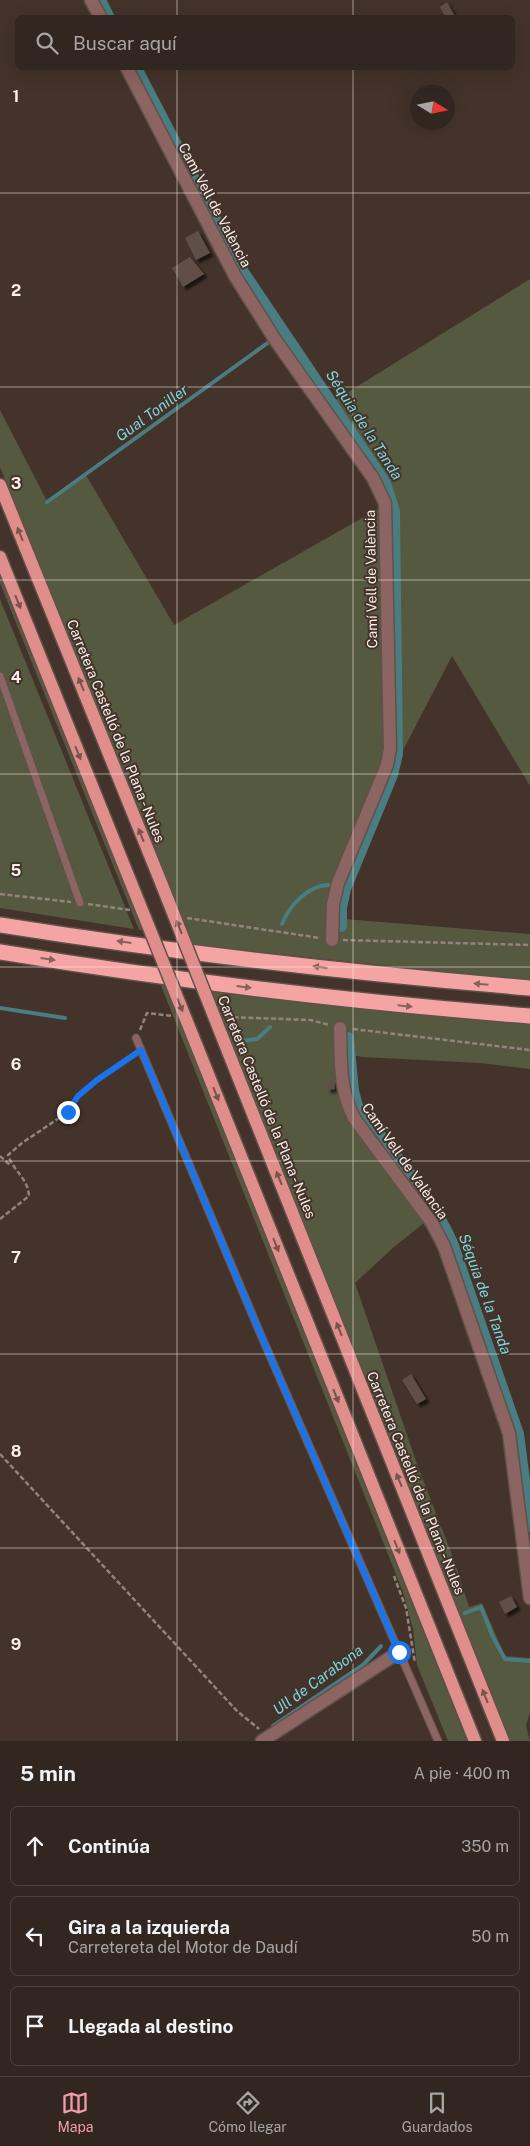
<!DOCTYPE html>
<html lang="es">
<meta charset="utf-8">
<style>
body{margin:0;font-family:"Public Sans",sans-serif;background:#3d322d;color:#f1f3f6}
.compass{position:absolute;left:410px;top:85px;width:45px;height:45px;border-radius:50%;background:#322620;box-shadow:0 5px 20px #0002;rotate:100deg}
.stop{position:absolute;width:15px;height:15px;margin:-11px;border:4px solid #1a73e8;border-radius:50%;background:#fff}
.stop.end{background:#1a73e8;border-color:#fff;box-shadow:0 1px 5px #0008}
.list{margin:0;padding:0;list-style:none}
h2{display:flex;justify-content:space-between;align-items:center;height:65px;margin:0;padding:0 20px;font-size:21px}
h2 small{font-size:16px;font-weight:400;color:#a8a5a5}
.list li{display:grid;grid-template-columns:32px 1fr auto;gap:15px;align-items:center;box-sizing:border-box;height:80px;margin:0 10px 10px;padding:0 10px;border:1px solid #4d433e;border-radius:8px}
.list b{display:block;font-size:19px;white-space:nowrap}
.list p{margin:0;font-size:16px;white-space:nowrap;color:#a8a5a5}
.list em{font-size:16px;font-style:normal;color:#a8a5a5}
.icon{flex:none;width:28px;height:28px;fill:none;stroke:currentColor;stroke-width:2;stroke-linecap:round;stroke-linejoin:round}
.map{position:relative;flex:none;width:530px;height:1741px;overflow:hidden}
.search{position:absolute;background:#322620;box-shadow:0 5px 20px #0002;left:15px;right:15px;top:15px;height:55px;display:flex;align-items:center;gap:12px;box-sizing:border-box;padding:0 18px;border-radius:8px;color:#a8a5a5;font-size:19px}
.sheet{height:335px;background:#322620}
nav{display:flex;justify-content:space-around;align-items:center;box-sizing:border-box;height:70px;border-top:1px solid #4d433e;background:#322620;font-size:14px;color:#a8a5a5}
nav a{display:grid;justify-items:center;gap:2px}
nav .on{color:#f39aab}
.map>svg:first-child{display:block}
.green{fill:#55593f}
.lines{fill:none;stroke-linecap:round;stroke-linejoin:round}
.stream{stroke:#497d81;stroke-width:4}
.canal{stroke:#497d81;stroke-width:12}
.building{fill:#614f46;filter:url(#shadow)}
.lane-casing{stroke:#605149;stroke-width:9}
.street-casing{stroke:#605149;stroke-width:15}
.primary-casing{stroke:#605149;stroke-width:15}
.highway-casing{stroke:#605149;stroke-width:18}
.path{stroke:#91847c;stroke-width:2.5;stroke-dasharray:5 2.5;stroke-linecap:butt}
.lane{stroke:#8c6462;stroke-width:7}
.street{stroke:#8c6462;stroke-width:12}
.primary{stroke:#df8e8c;stroke-width:12}
.highway{stroke:#f4a5a3;stroke-width:15}
.primary-bridge-casing{stroke:#605149;stroke-width:15;stroke-linecap:butt}
.primary-bridge{stroke:#df8e8c;stroke-width:12}
.oneway{fill:#7a534c}
.oneway2{fill:#8a615a}
.route{stroke:#1a73e8;stroke-width:6}
.grid{fill:none;stroke:#f9efe9;stroke-width:1;stroke-opacity:0.55}
.labels{text-anchor:middle;stroke-width:4;stroke-linejoin:round;paint-order:stroke}
.street-label{font-size:14px;fill:#f9efe9;stroke:#43332a}
.water-label{font-size:15px;font-style:italic;fill:#7cd5dc;stroke:#43332a}
.grid-label{font-size:16px;text-anchor:middle;font-weight:bold;fill:#f9efe9;stroke:#43332a;stroke-width:4;stroke-linejoin:round;paint-order:stroke}
</style>
<div class="map">
<svg width="530" height="1741" viewBox="0 0 530 1741">
<defs>
<filter id="shadow"><feDropShadow dx="3.5" dy="3.5" stdDeviation="1" flood-color="#0009"/></filter>
</defs>
<rect width="100%" height="100%" fill="#43332a"/>
<g class="green">
<polygon points="530,279 530,786 452,656 399,758 386,765 332,918 530,934 530,981 193,945 0,467 0,410 48,503 86,475 174,625 378,509 384,503 324,407"/>
<polygon points="0,572 144,930 139,930 0,583"/>
<polygon points="0,599 134,929 0,908"/>
<polygon points="160,983 165,984 467,1741 448,1741 417,1665 413,1629 403,1592"/>
<polygon points="210,989 530,1023 530,1069 480,1063 363,1057 341,1053 345,1102 429,1219 394,1247 355,1283 417,1464 454,1560 469,1607 482,1603 505,1656 530,1658 530,1712 526,1726 530,1741 508,1741"/>
</g>
<g class="lines">
<g class="stream">
<polyline points="47,502 269,342"/>
<path d="M282,924c7,-18 27,-40 48,-39"/>
<polyline points="0,1008 65,1018"/>
<polyline points="241,1041 257,1039 270,1027"/>
<polyline points="465,1613 481,1607 493,1637 505,1659 530,1661"/>
<polyline points="273,1726 363,1665 381,1646"/>
</g>
<g class="canal">
<polyline points="100,0 109,18"/>
<polyline points="136,68 241,269 385,483 394,511 397,754 392,775 345,889 341,908 341,926"/>
<path d="M348,1038l5,53 4,15c33,44 73,87 95,137l66,191 12,92"/>
</g>
</g>
<g class="building">
<polygon points="447,2 456,18 446,18 440,7"/>
<polygon points="198,231 210,253 196,260 185,238"/>
<polygon points="190,257 204,274 183,287 172,268"/>
<polygon points="334,1080 335,1089 327,1090 327,1081"/>
<polygon points="411,1374 426,1399 417,1404 402,1380"/>
<polygon points="511,1596 517,1607 505,1614 499,1602"/>
</g>
<g class="lines">
<defs>
<g id="lane">
<polyline points="0,676 80,903"/>
<polyline points="136,1038 260,1333 438,1741"/>
</g>
<g id="street">
<polyline points="91,0 101,18"/>
<polyline points="127,68 235,276 276,341 373,478 385,503 390,749 387,765 338,883 333,904 332,940"/>
<path d="M340,1028c1,32 -1,61 14,90l78,105 12,23 65,187 21,165"/>
<polyline points="262,1741 399,1652"/>
</g>
<g id="primary">
<polyline points="0,485 160,880"/>
<polyline points="0,557 129,878"/>
<polyline points="198,1049 475,1741"/>
<polyline points="229,1054 503,1741"/>
</g>
<g id="highway">
<path d="M0,925c175,28 353,48 530,63"/>
<path d="M0,952c176,29 352,50 530,64"/>
</g>
</defs>
<use href="#lane" class="lane-casing"/>
<use href="#street" class="street-casing"/>
<use href="#primary" class="primary-casing"/>
<use href="#highway" class="highway-casing"/>
<g class="path">
<polyline points="0,894 71,902"/>
<polyline points="88,904 130,910"/>
<polyline points="187,918 320,938"/>
<polyline points="343,940 530,945"/>
<polyline points="226,1017 310,1020 330,1025"/>
<polyline points="353,1029 530,1050"/>
<polyline points="140,1030 147,1013 173,1016"/>
<polyline points="0,1156 10,1165"/>
<path d="M0,1219l29,-23c-1,-18 -15,-24 -21,-41l14,-12 46,-31 10,-16 19,-16 37,-24"/>
<polyline points="0,1454 237,1711 259,1729"/>
<polyline points="394,1576 406,1608 415,1663"/>
</g>
<use href="#lane" class="lane"/>
<use href="#street" class="street"/>
<use href="#primary" class="primary"/>
<use href="#highway" class="highway"/>
<defs>
<g id="primary-bridge">
<polyline points="129,878 198,1049"/>
<polyline points="160,880 229,1054"/>
</g>
</defs>
<use href="#primary-bridge" class="primary-bridge-casing"/>
<use href="#primary-bridge" class="primary-bridge"/>
</g>
<defs><path id="oneway-solid" d="M-6-.8H1V-3.2L6.5 0L1 3.2V.8H-6Z" transform="scale(1.25)"/></defs>
<g class="oneway">
<use href="#oneway-solid" transform="translate(20 534) rotate(-112)"/>
<use href="#oneway-solid" transform="translate(18 602) rotate(68)"/>
<use href="#oneway-solid" transform="translate(81 684) rotate(-112)"/>
<use href="#oneway-solid" transform="translate(78 753) rotate(68)"/>
<use href="#oneway-solid" transform="translate(141 835) rotate(-112)"/>
<use href="#oneway-solid" transform="translate(179 927) rotate(-112)"/>
<use href="#oneway-solid" transform="translate(180 1005) rotate(68)"/>
<use href="#oneway-solid" transform="translate(216 1094) rotate(68)"/>
<use href="#oneway-solid" transform="translate(279 1178) rotate(-112)"/>
<use href="#oneway-solid" transform="translate(276 1245) rotate(68)"/>
<use href="#oneway-solid" transform="translate(339 1329) rotate(-112)"/>
<use href="#oneway-solid" transform="translate(336 1396) rotate(68)"/>
<use href="#oneway-solid" transform="translate(399 1480) rotate(-112)"/>
<use href="#oneway-solid" transform="translate(397 1547) rotate(68)"/>
<use href="#oneway-solid" transform="translate(485 1696) rotate(-112)"/>
</g>
<g class="oneway2">
<use href="#oneway-solid" transform="translate(124 942) rotate(-172)"/>
<use href="#oneway-solid" transform="translate(48 959) rotate(8)"/>
<use href="#oneway-solid" transform="translate(320 967) rotate(-173)"/>
<use href="#oneway-solid" transform="translate(481 984) rotate(-175)"/>
<use href="#oneway-solid" transform="translate(244 987) rotate(7)"/>
<use href="#oneway-solid" transform="translate(405 1006) rotate(6)"/>
</g>
<g class="lines">
<polyline class="route" points="68,1112 78,1096 97,1080 141,1050 260,1333 399,1652"/>
</g>
<path class="grid" d="M177,0v18M353,0v18M177,68v1673M353,68v1673M0,193h530M0,387h530M0,580h530M0,774h530M0,967h530M0,1161h530M0,1354h530M0,1548h530"/>
<g class="labels">
<g class="street-label">
<text transform="translate(215 205) rotate(62)" y="5">Camí Vell de València</text>
<text transform="translate(371 579) rotate(-91)" y="5">Camí Vell de València</text>
<text transform="translate(116 731) rotate(68)" y="5">Carretera Castelló de la Plana - Nules</text>
<text transform="translate(267 1107) rotate(68)" y="5">Carretera Castelló de la Plana - Nules</text>
<text transform="translate(405 1161) rotate(55)" y="5">Camí Vell de València</text>
<text transform="translate(416 1483) rotate(68)" y="5">Carretera Castelló de la Plana - Nules</text>
</g>
<g class="water-label">
<text transform="translate(152 413) rotate(-36)" y="5">Gual Toniller</text>
<text transform="translate(364 425) rotate(57)" y="5">Séquia de la Tanda</text>
<text transform="translate(485 1294) rotate(70)" y="5">Séquia de la Tanda</text>
<text transform="translate(318 1680) rotate(-36)" y="5">Ull de Carabona</text>
</g>
</g>
<g class="grid-label">
<text x="16" y="102">1</text>
<text x="16" y="296">2</text>
<text x="16" y="489">3</text>
<text x="16" y="683">4</text>
<text x="16" y="876">5</text>
<text x="16" y="1070">6</text>
<text x="16" y="1263">7</text>
<text x="16" y="1457">8</text>
<text x="16" y="1650">9</text>
</g>
</svg>
<svg class="compass" viewBox="-18 -18 36 36"><path d="M0-13l5 13h-10z" fill="#e53935"/><path d="M0 13l5-13h-10z" fill="#a8a5a5"/></svg>
<div class="stop" style="left:399px;top:1652px"></div>
<div class="stop end" style="left:68px;top:1112px"></div>
<div class="search"><svg class="icon" aria-label="search" viewBox="0 0 24 24"><circle cx="10" cy="10" r="6"/><path d="M15 15l6 6"/></svg>Buscar aquí</div>
</div>
<section class="sheet">
<h2>5 min<small>A pie · 400 m</small></h2>
<ul class="list">
<li><svg class="icon" aria-label="ahead" viewBox="0 0 24 24"><path d="M12 20V5M6 11l6-6 6 6"/></svg><div><b>Continúa</b></div><em>350 m</em></li>
<li><svg class="icon" aria-label="left" viewBox="0 0 24 24"><path d="M17 20v-9H6M10 6l-5 5 5 5"/></svg><div><b>Gira a la izquierda</b><p>Carretereta del Motor de Daudí</p></div><em>50 m</em></li>
<li><svg class="icon" aria-label="arrive" viewBox="0 0 24 24"><path d="M6 21V4h12l-3 4 3 4H6"/></svg><div><b>Llegada al destino</b></div></li>
</ul>
</section>
<nav>
<a class="on"><svg class="icon" aria-label="map" viewBox="0 0 24 24"><path d="M3 6l6-2 6 2 6-2v14l-6 2-6-2-6 2zM9 4v14M15 6v14"/></svg>Mapa</a>
<a><svg class="icon" aria-label="directions" viewBox="0 0 24 24"><path d="M12 3l9 9-9 9-9-9zM9 14v-3h6M13 9l2 2-2 2"/></svg>Cómo llegar</a>
<a><svg class="icon" aria-label="saved" viewBox="0 0 24 24"><path d="M7 4h10v16l-5-4-5 4z"/></svg>Guardados</a>
</nav>
